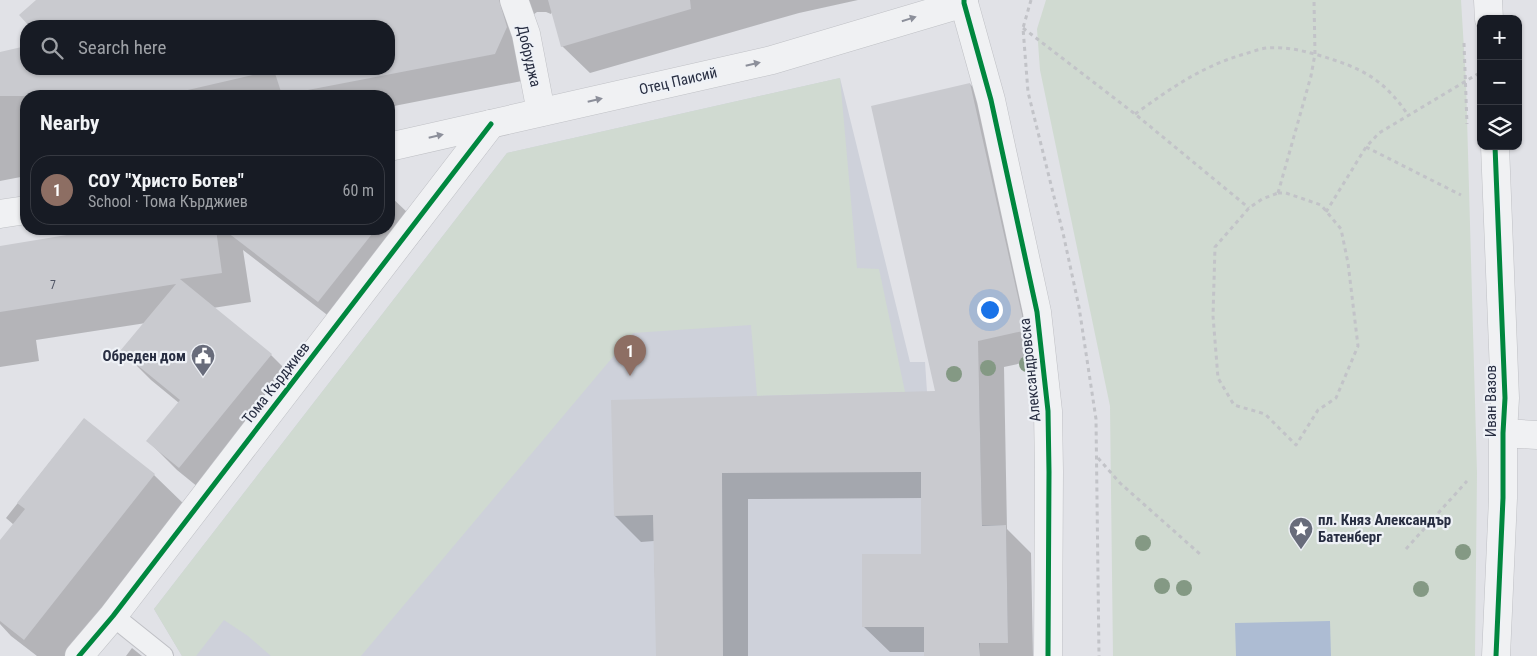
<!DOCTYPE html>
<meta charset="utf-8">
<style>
body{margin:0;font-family:"Roboto Condensed",sans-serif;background:#242831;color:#f1f3f6}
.controls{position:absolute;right:15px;top:15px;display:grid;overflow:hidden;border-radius:10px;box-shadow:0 1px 4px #0004}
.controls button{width:45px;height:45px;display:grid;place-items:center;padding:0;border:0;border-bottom:1px solid #363941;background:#171b24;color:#f1f3f6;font:25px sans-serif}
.you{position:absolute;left:989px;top:309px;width:18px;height:18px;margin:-12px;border:4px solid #fff;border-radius:50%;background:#1a73e8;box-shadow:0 0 0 8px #1a73e833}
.badge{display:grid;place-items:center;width:32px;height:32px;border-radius:50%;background:#db2777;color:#fff;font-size:16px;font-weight:700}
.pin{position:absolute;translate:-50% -41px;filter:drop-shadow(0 1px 2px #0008)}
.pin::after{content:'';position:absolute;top:26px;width:18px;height:15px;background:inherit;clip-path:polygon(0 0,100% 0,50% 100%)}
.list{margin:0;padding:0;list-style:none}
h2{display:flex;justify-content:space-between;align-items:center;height:65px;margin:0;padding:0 20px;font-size:21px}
h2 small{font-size:16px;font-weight:400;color:#9ea1a6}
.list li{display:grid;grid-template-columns:32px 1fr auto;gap:15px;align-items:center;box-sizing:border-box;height:70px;margin:0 10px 10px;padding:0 10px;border:1px solid #363941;border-radius:20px}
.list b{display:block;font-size:19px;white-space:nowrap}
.list p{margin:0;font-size:16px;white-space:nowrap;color:#9ea1a6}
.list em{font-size:16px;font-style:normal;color:#9ea1a6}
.icon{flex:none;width:28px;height:28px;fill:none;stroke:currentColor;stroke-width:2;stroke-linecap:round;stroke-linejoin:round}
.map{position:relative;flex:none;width:1537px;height:656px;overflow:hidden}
.search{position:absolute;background:#171b24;box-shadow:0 1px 4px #0004;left:20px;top:20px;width:375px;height:55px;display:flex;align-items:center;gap:12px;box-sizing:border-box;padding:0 18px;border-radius:20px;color:#9ea1a6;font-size:19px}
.panel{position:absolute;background:#171b24;box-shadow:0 1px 4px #0004;left:20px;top:90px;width:375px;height:145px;border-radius:20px}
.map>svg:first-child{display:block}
.built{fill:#ced1da}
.green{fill:#d0dad1}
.water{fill:#adbcd3}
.shadow{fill:#0003}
.building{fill:#c9cacf}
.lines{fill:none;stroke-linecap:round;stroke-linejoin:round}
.service-casing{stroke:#bfc0c5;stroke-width:22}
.minor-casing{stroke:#bfc0c5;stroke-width:29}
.tertiary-casing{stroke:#bfc0c5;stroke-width:29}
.path{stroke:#c2c3c8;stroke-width:3;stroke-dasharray:4 4;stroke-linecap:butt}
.service{stroke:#f0f1f3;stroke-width:20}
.minor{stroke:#f0f1f3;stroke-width:28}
.tertiary{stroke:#f0f1f3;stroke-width:28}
.cycleway-casing{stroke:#eef1f6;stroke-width:8}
.cycleway{stroke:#00873e;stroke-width:5}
.tree{fill:#849984}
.oneway{fill:#8c8f9a}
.labels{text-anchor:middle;stroke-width:4.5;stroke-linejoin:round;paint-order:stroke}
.number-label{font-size:12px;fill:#505565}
.street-label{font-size:15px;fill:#272d41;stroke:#eef1f6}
.poi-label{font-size:15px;font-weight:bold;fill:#272d41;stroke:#eef1f6;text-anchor:end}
</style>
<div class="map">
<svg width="1537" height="656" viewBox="0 0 1537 656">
<rect width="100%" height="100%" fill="#e1e2e7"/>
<polygon class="built" points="840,78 910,362 925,362 927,392 979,390 982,525 1006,525 1008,643 980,643 980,656 182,656 154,609 507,153"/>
<g class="green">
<polygon points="1046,0 1461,0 1466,82 1477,473 1475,656 1113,656 1110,406 1040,70 1037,29"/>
<polygon points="840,78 857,268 879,269 905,392 757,396 751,325 633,333 361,656 271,656 248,636 224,620 196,656 182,656 154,609 507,153"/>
</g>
<polygon class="water" points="1330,621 1331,656 1236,656 1235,623"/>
<g class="shadow">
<polygon points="37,0 858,0 799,13 590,73 562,46 552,12 551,14 546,12 537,12 530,17 522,81 389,107 389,96 26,96 26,176 0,181 0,54 26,48 26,69 389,69 389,26 30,26 20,15"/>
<polygon points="970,84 996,110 1049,357 1004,367 1007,529 1031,553 1033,656 925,656 925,652 890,652 863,626 923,555 923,498 748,499 748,656 657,656 654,541 641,542 615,516 612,401 937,392"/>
<polygon points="389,195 427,231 348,331 243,250 251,302 213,308 271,355 300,384 209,496 177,470 148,441 179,403 151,380 122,351 146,323 36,340 39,361 0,367 0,247 111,229 389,229"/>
<polygon points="84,419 154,475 188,508 71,656 37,656 11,636 0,624 0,542 14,525 6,518"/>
<polygon points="132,648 142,656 126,656"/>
</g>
<g class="building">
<polygon points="36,0 499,0 507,27 495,54 282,95 274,70 162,96 0,96 0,52 26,46 26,69 389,69 389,26 29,26 19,15"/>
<polygon points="548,0 690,0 691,9 561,47"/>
<polygon points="970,83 1022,315 1023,331 978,341 982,526 1006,525 1008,643 979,643 980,656 924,656 924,627 862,627 862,554 921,554 921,472 722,473 723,656 656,656 653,515 614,516 611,400 935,391 871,106"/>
<polygon points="103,229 216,229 222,273 180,279 272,354 179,468 146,441 180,400 120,351 176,284 0,312 0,246"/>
<polygon points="223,229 376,229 318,302"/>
<polygon points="84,418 155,474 24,640 0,621 0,540 25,509 17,503"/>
</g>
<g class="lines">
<defs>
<polyline id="service" points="113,616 163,656"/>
<g id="minor">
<polyline points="514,0 526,34 541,112"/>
<polyline points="1488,0 1489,19"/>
<polyline points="1495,146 1505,398 1503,433"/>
<polyline points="389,147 772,60 964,3 964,0"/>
<polyline points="0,214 26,210"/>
<polyline points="79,656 113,616 491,124"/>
</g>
<g id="tertiary">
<polyline points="964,3 991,100 1037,312 1048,411 1049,472 1048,656"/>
<polyline points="1496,656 1503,498 1503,433 1537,435"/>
</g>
</defs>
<use href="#service" class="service-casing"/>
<use href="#minor" class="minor-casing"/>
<use href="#tertiary" class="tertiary-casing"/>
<g class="path">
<polyline points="1031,0 1023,28 1028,92 1063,233 1079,307 1096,419 1099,656"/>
<polyline points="1023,28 1135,114 1249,208"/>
<polyline points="1464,43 1467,124"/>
<path d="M1135,114c35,-25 64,-46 106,-59 8,-2 17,-6 26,-7 22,-2 46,5 67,12 34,11 54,25 74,55"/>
<polyline points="1366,147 1461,195"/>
<polygon points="1278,193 1286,193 1321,205 1341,229 1348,263 1358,346 1336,398 1318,410 1296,445 1265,414 1234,405 1218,378 1213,316 1215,247 1249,208 1262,199"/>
<polyline points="1278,193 1311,76 1315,54 1314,0"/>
<polyline points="1326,212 1366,147 1379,133 1481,72"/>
<polyline points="1098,458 1120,483 1201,555"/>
<polyline points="1406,549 1467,481"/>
</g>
<use href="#service" class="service"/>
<use href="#minor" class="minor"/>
<use href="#tertiary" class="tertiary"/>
<defs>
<g id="cycleway">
<polyline points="964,0 964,3 991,100 1037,312 1048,411 1049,472 1048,656"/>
<polyline points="1495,146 1505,398 1503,433 1503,498 1496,656"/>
<polyline points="79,656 113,616 491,124"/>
</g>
</defs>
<use href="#cycleway" class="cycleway-casing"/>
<use href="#cycleway" class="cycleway"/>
</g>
<g class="tree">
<circle cx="1027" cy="364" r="8"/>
<circle cx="988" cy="368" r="8"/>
<circle cx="954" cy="374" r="8"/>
<circle cx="1143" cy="543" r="8"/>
<circle cx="1463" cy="552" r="8"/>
<circle cx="1162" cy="586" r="8"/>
<circle cx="1184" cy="588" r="8"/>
<circle cx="1421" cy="589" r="8"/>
</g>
<defs><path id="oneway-solid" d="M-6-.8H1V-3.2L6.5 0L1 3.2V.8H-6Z" transform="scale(1.25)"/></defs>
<g class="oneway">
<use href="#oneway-solid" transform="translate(909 19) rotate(-17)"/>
<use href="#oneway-solid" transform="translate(753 64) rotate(-13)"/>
<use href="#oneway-solid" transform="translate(595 100) rotate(-13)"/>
<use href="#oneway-solid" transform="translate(436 136) rotate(-13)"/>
</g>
<defs>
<symbol id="civic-pin" viewBox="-11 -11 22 30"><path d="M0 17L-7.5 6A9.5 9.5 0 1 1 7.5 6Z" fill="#686c7b" stroke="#eef1f6"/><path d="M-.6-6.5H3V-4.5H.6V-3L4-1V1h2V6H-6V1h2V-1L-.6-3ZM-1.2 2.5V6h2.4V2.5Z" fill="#fff"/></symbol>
<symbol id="sight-pin" viewBox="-11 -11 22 30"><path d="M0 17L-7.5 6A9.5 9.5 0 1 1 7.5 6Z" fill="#686c7b" stroke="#eef1f6"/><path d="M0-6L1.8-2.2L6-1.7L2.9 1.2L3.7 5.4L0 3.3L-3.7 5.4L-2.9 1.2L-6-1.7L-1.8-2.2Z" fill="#fff"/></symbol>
</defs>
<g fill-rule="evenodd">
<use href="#civic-pin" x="189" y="342" width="28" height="38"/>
<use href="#sight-pin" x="1287" y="515" width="28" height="38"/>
</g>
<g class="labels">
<g class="number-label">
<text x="53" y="289">7</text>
</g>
<g class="street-label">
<text transform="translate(529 56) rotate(77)" y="5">Добруджа</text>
<text transform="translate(678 81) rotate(-13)" y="5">Отец Паисий</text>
<text transform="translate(1030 370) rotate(-96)" y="5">Александровска</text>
<text transform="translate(276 383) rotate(-52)" y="5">Тома Кърджиев</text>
<text transform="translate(1491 401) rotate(-90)" y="5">Иван Вазов</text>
</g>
<g class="poi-label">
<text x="186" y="361">Oбреден дом</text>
<text x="1318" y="525" text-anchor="start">пл. Княз Александър<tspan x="1318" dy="17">Батенберг</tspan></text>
</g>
</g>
</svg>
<div class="controls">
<button>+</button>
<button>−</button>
<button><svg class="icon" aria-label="layers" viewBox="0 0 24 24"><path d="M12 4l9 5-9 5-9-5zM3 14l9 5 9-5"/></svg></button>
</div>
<div class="you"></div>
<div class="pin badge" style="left:630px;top:376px;background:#8d6e63">1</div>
<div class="search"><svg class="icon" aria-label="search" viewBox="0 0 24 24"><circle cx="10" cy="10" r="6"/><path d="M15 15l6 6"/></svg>Search here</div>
<section class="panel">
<h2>Nearby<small></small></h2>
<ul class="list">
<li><span class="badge" style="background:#8d6e63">1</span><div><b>СОУ &quot;Христо Ботев&quot;</b><p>School · Тома Кърджиев</p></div><em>60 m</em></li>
</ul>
</section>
</div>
